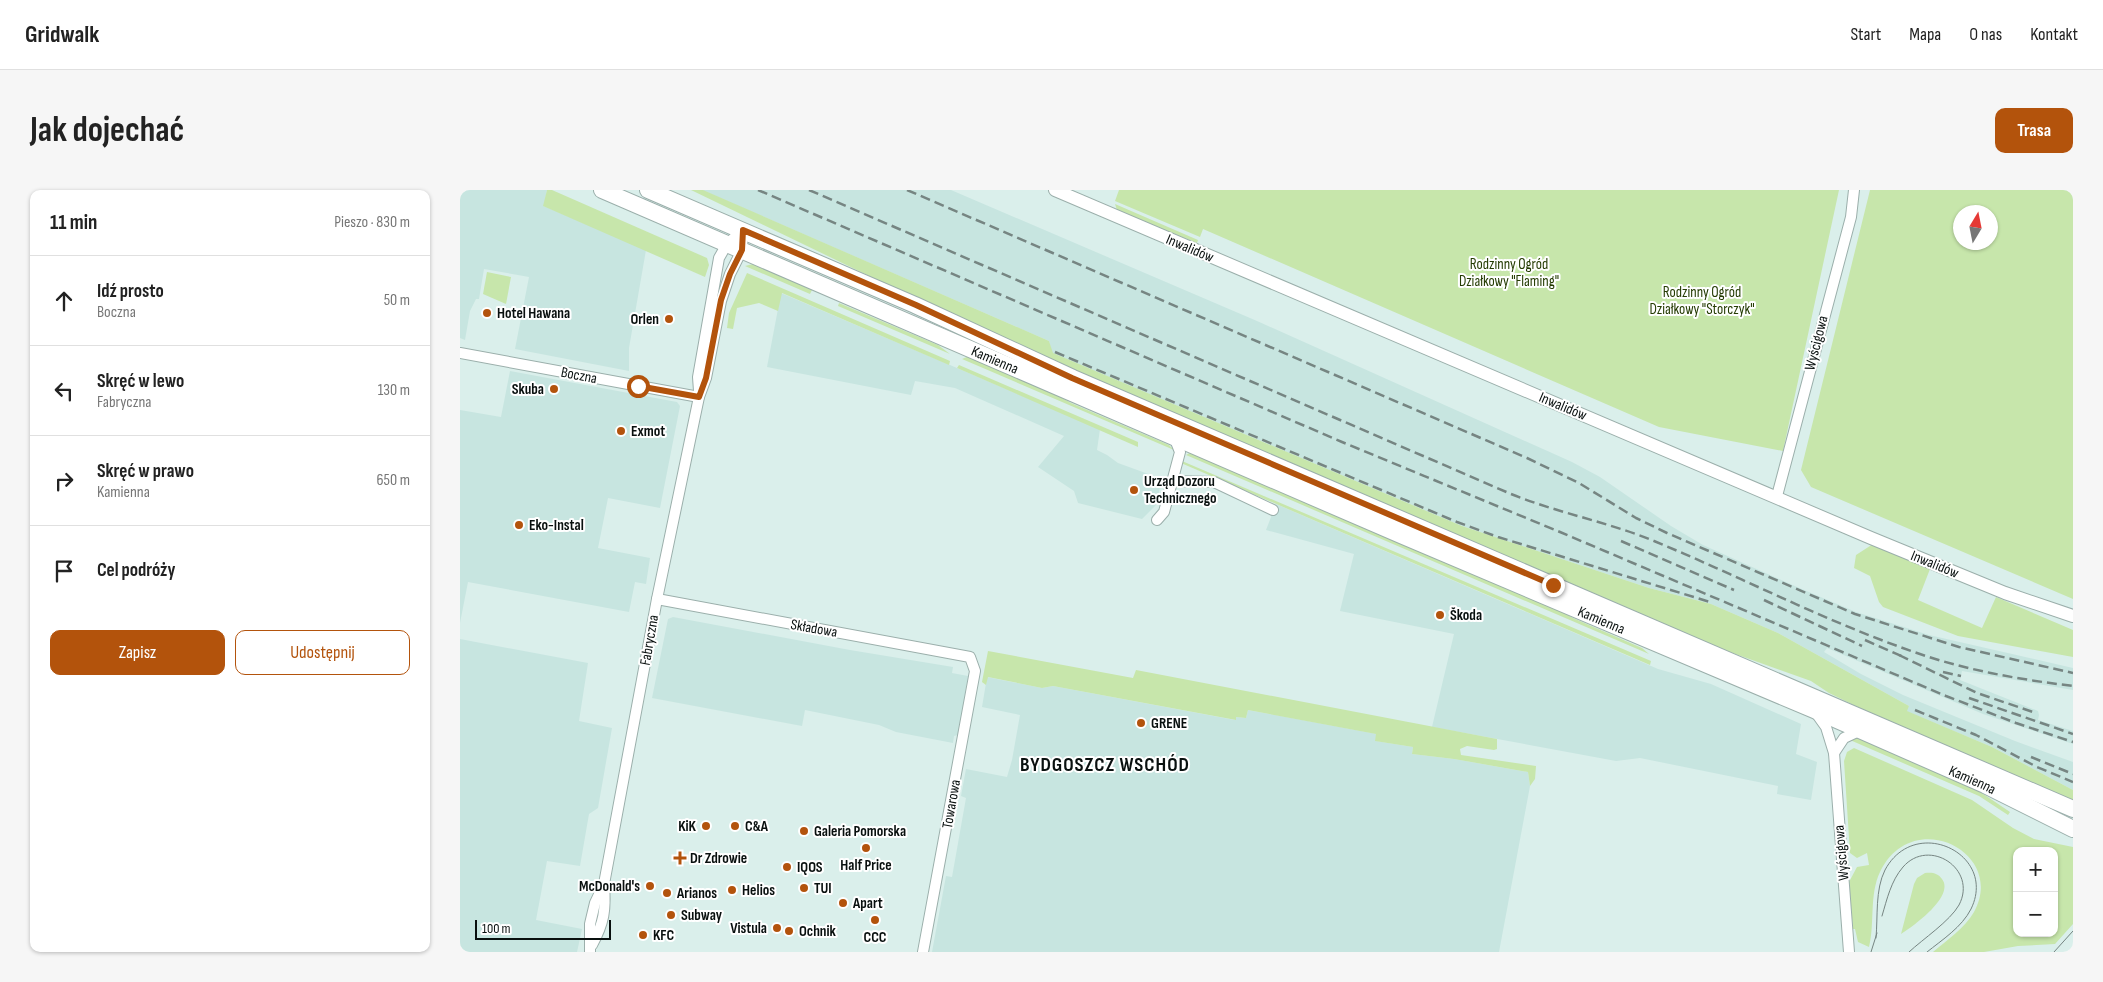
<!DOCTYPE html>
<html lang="pl">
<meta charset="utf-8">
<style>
body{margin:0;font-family:"Sofia Sans Condensed",sans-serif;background:#f6f6f6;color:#222}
.controls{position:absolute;right:15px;bottom:15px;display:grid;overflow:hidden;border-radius:10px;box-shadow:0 1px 4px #0004}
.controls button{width:45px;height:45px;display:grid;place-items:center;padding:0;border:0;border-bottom:1px solid #e0e0e0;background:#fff;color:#222;font:25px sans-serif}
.compass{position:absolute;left:1493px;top:15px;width:45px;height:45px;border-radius:50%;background:#fff;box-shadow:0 1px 4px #0004;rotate:10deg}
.scale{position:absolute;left:15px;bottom:12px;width:136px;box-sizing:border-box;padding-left:5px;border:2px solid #09100f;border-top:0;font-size:14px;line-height:18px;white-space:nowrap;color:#09100f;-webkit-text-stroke:4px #fff;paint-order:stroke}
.stop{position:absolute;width:15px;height:15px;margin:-11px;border:4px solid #b3530c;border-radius:50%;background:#fff}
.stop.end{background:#b3530c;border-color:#fff;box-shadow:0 1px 5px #0008}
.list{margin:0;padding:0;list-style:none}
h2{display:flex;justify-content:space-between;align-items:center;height:65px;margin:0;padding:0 20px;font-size:21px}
h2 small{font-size:16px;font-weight:400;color:#767676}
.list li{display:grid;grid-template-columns:32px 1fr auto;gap:15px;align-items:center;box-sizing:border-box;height:90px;padding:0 20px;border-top:1px solid #e0e0e0}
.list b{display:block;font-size:19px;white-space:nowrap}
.list p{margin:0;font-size:16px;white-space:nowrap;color:#767676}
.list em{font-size:16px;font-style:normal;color:#767676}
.actions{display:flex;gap:10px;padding:15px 20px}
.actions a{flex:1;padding:11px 0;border:1px solid #b3530c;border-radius:10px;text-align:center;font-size:18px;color:#b3530c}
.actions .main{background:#b3530c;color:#fff}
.icon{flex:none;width:28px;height:28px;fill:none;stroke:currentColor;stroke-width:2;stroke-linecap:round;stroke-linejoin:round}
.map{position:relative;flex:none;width:1613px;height:762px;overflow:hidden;border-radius:10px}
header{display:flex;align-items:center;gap:30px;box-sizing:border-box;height:70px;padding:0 25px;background:#fff;border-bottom:1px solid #e0e0e0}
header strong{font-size:24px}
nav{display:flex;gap:28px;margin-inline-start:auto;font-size:18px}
.intro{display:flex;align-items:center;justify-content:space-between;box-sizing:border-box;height:120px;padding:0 30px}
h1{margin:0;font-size:35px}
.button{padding:12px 22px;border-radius:10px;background:#b3530c;color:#fff;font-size:18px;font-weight:700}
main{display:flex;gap:30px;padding:0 30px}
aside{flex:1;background:#fff;border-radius:10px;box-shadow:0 1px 4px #0004}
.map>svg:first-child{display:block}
.built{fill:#c7e5e0}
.green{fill:#c7e6ab;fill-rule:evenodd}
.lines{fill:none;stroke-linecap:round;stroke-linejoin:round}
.minor-casing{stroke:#9bafab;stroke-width:12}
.tertiary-casing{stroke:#9bafab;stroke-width:14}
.primary-casing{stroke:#9bafab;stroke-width:18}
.minor{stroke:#fff;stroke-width:10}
.tertiary{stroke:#fff;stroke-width:12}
.primary{stroke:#fff;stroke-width:16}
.tram{stroke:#768582;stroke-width:1}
.rail{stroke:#768582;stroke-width:2.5;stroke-dasharray:10 5;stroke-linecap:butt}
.route{stroke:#b3530c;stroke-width:6}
.poi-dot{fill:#b3530c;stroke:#fff;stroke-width:2}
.labels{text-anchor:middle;stroke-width:4;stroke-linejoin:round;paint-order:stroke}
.street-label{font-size:15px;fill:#09100f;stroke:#fff}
.park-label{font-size:15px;fill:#243b02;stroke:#fff}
.poi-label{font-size:15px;font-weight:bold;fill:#09100f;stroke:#fff;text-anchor:start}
.district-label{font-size:20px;font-weight:bold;letter-spacing:1px;fill:#09100f;stroke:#fff}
</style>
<header>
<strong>Gridwalk</strong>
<nav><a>Start</a><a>Mapa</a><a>O nas</a><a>Kontakt</a></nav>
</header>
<div class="intro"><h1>Jak dojechać</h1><a class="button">Trasa</a></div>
<main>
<aside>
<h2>11 min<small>Pieszo · 830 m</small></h2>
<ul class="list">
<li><svg class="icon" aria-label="ahead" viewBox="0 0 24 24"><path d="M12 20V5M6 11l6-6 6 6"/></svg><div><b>Idź prosto</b><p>Boczna</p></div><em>50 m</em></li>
<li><svg class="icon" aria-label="left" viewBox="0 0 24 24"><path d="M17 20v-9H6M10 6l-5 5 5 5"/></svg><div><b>Skręć w lewo</b><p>Fabryczna</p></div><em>130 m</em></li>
<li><svg class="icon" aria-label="right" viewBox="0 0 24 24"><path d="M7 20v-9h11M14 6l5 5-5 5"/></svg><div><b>Skręć w prawo</b><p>Kamienna</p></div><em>650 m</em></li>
<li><svg class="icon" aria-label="arrive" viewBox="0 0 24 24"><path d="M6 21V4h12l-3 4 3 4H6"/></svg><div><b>Cel podróży</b></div></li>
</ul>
<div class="actions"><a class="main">Zapisz</a><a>Udostępnij</a></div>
</aside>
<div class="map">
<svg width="1613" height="762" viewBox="0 0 1613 762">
<rect width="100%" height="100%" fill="#daefeb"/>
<g class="built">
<polygon points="0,0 87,0 84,16 186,60 169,158 169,181 55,159 69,87 24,79 19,109 16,109 10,121 5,150 0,148"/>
<polygon points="242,0 491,0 797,131 1112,272 1140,287 1211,336 1243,355 1337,397 1396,422 1469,445 1613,478 1613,500 1502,481 1500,490 1578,521 1579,525 1578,530 1613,541 1613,554 1523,524 1367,458 1364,462 1401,484 1443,505 1555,551 1613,572 1613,600 1532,557 1446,521 1449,516 1318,443 1251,414 1189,398 1002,336 592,163 589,151"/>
<polygon points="321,103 640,239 637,260 647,265 658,273 702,289 696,315 682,329 618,313 614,301 578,277 604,246 495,198 455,191 451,205 307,177"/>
<polygon points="50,181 217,212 220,216 200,318 148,308 138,358 190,368 186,394 175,392 169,422 8,392 0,433 0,220 41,227"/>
<polygon points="816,314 1198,479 1251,494 1341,534 1336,564 1357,572 1351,610 1317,604 1318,596 1180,568 1156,571 972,537 994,444 880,421 894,364 806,340"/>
<polygon points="213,427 390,460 493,477 492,483 508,486 498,545 494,546 493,553 436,542 419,535 345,520 342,536 192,508 208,429"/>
<polygon points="0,449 128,473 119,531 152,538 138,618 129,624 120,676 87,671 76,730 122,739 117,762 0,762"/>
<polygon points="527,487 582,498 593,496 775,530 776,527 786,528 788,520 917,544 916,551 953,557 952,564 994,569 1068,582 1070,596 1039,762 472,762 486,686 492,687 506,608 501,606 506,579 547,587 552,570 560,525 522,517"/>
</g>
<g class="green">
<polygon points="87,0 92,0 247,68 249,75 245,87 83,16"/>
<polygon points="231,0 243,0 589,151 593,163 1002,336 1189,398 1251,414 1318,443 1449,516 1447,521 1532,557 1613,600 1613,611 1416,526 1369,503 1351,491 1267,461 546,152"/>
<polygon points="659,0 1379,0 1323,261 1199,237 743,39 740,47 655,11"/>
<path d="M1410,0h203v409l-262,-112 -10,-17zM1500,22h30v30h-30z"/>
<polygon points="655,14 738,50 737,53 657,20"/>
<polygon points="293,74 306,76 352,100 350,104 285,76"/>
<polygon points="27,82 51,87 46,114 23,104"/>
<polygon points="287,83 490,171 489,175 322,103 318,121 299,113 277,118 273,139 267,138 269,123"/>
<polygon points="379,113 478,155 490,164 378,116"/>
<polygon points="509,166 573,191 611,213 709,255 714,260 502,169"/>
<polygon points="499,175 678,252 678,257 497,178"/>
<polygon points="733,261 1072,405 1113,428 1182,458 1189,464 726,265"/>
<polygon points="722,271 1191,471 1190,475 721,273"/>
<polygon points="1413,354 1470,379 1458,410 1522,438 1536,407 1613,440 1613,467 1498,446 1423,417 1419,412 1410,386 1394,378 1396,365"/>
<polygon points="528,461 673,488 676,480 1037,549 1037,559 1034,560 1007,556 1000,559 1001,565 1076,576 1075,589 1070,596 1068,582 994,569 952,564 953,557 915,551 916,544 788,520 786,528 776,527 776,530 593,496 582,498 528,487 526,495 522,492"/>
<polygon points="1395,547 1403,548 1510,595 1550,622 1548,625 1519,606 1390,550"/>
<path d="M1394,558l118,52 41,28 21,11 39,8v77l-18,20 -37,2 -34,6h-51c14,-12 32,-24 41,-40 33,-60 -62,-107 -94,-40 -11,23 -5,51 -11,75l-11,-5 -3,-13h-2l-4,-47 8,-15 12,-2 -2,-12 -10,5 -7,-5 -6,-92 3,-9zM1557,661h37v82h-37z"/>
<path d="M1465,683c7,-1 13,0 17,6 13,17 -28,47 -41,55l13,-50 3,-6z"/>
</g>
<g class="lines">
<defs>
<g id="minor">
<polyline points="0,163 239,207"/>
<polyline points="239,201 238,187 259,68 267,54 283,40"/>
<polyline points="711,291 754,292 813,320"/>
<polyline points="1317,306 1391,27 1394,0"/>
<polyline points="697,330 704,322 720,262 714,247"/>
<polyline points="197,409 510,467 515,481 463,762"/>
<polyline points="1356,523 1366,537 1374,563 1389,762"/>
<polyline points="1374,563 1384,548 1401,540"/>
<path d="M132,755c12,-22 14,-35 12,-60"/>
<polyline points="130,762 130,734 135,713 144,694 197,409 239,207 246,188 261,111 270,84 282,60 283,40"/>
</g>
<polyline id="tertiary" points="595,0 1411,348 1545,403 1613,426"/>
<g id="primary">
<path id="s1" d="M142,0l801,346 411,174 171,75 88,44"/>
<polyline points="188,0 455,115 613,188 1613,619"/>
</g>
</defs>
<use href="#minor" class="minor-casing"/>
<use href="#tertiary" class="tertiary-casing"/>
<use href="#primary" class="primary-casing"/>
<use href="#minor" class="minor"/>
<use href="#tertiary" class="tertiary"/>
<use href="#primary" class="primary"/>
<g class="tram">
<path d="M1422,726c5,-17 9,-35 21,-49 26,-30 75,2 56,38 -9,16 -36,34 -50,47"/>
<path d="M1416,748c2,-22 -1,-48 9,-68 30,-56 113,-16 86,39 -9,18 -29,31 -44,43"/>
<polyline points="1411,762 1417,743"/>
<polyline points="1594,762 1613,741"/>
</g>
<g class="rail">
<polyline points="298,0 882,252 1100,342 1486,506 1556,533 1613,552"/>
<path d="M349,0l702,304c47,19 97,28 143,47 92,38 180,85 275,116 47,15 95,23 144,29"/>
<polyline points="447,0 1067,268 1119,293 1176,328 1207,343 1395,424 1499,457 1613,483"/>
<polyline points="595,162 997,332 1038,347 1250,412"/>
<polyline points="1161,351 1274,400"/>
<polyline points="1304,410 1402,456"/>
<polyline points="1405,450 1446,468"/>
<polyline points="1439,465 1517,503 1573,522"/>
<polyline points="1483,482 1501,486"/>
<polyline points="1509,508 1613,544"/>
<polyline points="1455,520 1516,545 1577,577 1613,592"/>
<polyline points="1571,567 1613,584"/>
</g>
</g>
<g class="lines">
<polyline class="route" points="178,196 239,207 246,188 261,110 270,84 282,60 283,40 456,115 612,188 1093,395"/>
</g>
<g class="poi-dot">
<circle cx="27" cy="123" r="5"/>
<circle cx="209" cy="129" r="5"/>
<circle cx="94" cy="199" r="5"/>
<circle cx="161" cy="241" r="5"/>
<circle cx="674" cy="300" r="5"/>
<circle cx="59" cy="335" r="5"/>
<circle cx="980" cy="425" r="5"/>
<circle cx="681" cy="533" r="5"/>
<circle cx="246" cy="636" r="5"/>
<circle cx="275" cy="636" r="5"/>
<circle cx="344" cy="641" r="5"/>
<circle cx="406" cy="658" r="5"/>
<path d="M217.5 660.5h5v5h5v5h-5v5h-5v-5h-5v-5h5z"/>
<circle cx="327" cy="677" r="5"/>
<circle cx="190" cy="696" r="5"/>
<circle cx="344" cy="698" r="5"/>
<circle cx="272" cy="700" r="5"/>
<circle cx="207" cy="703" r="5"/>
<circle cx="383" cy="713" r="5"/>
<circle cx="211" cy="725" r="5"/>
<circle cx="415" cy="730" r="5"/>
<circle cx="317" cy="738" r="5"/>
<circle cx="329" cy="741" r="5"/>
<circle cx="183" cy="745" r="5"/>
</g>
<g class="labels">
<g class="street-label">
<text transform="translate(730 58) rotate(23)" y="5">Inwalidów</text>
<text transform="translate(1356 153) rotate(-76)" y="5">Wyścigowa</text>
<text dy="5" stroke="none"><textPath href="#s1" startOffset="428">Kamienna</textPath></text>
<text transform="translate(119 185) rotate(11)" y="5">Boczna</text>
<text transform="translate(1103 216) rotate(23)" y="5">Inwalidów</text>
<text transform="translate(1475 374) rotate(22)" y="5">Inwalidów</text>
<text dy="5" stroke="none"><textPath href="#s1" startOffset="1088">Kamienna</textPath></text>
<text transform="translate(354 438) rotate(10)" y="5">Składowa</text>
<text transform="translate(189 450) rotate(-80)" y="5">Fabryczna</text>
<text dy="5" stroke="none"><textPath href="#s1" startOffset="1492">Kamienna</textPath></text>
<text transform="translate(491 614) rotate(-80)" y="5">Towarowa</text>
<text transform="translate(1381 663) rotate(-95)" y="5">Wyścigowa</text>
</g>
<g class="park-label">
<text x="1049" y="79">Rodzinny Ogród<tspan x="1049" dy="17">Działkowy "Flaming"</tspan></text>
<text x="1242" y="107">Rodzinny Ogród<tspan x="1242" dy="17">Działkowy "Storczyk"</tspan></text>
</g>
<g class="poi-label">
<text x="37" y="128">Hotel Hawana</text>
<text x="199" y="134" text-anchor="end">Orlen</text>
<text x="84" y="204" text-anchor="end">Skuba</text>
<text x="171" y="246">Exmot</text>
<text x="684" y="296">Urząd Dozoru<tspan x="684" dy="17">Technicznego</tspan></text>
<text x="69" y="340">Eko-Instal</text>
<text x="990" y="430">Škoda</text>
<text x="691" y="538">GRENE</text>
<text x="236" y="641" text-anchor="end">KiK</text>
<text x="285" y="641">C&amp;A</text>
<text x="354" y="646">Galeria Pomorska</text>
<text x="230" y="673">Dr Zdrowie</text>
<text x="406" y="680" text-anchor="middle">Half Price</text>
<text x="337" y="682">IQOS</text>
<text x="180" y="701" text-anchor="end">McDonald's</text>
<text x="354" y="703">TUI</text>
<text x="282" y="705">Helios</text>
<text x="217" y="708">Arianos</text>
<text x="393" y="718">Apart</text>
<text x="221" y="730">Subway</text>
<text x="307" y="743" text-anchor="end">Vistula</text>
<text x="339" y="746">Ochnik</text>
<text x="193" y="750">KFC</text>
<text x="415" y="752" text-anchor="middle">CCC</text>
</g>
<g class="district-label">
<text x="645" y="581">BYDGOSZCZ WSCHÓD</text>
</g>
</g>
</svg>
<div class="controls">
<button>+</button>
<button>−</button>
</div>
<svg class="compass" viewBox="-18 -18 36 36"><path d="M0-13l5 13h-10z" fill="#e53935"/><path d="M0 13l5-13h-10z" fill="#767676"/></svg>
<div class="scale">100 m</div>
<div class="stop" style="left:178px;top:196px"></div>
<div class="stop end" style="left:1093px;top:395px"></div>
</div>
</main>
